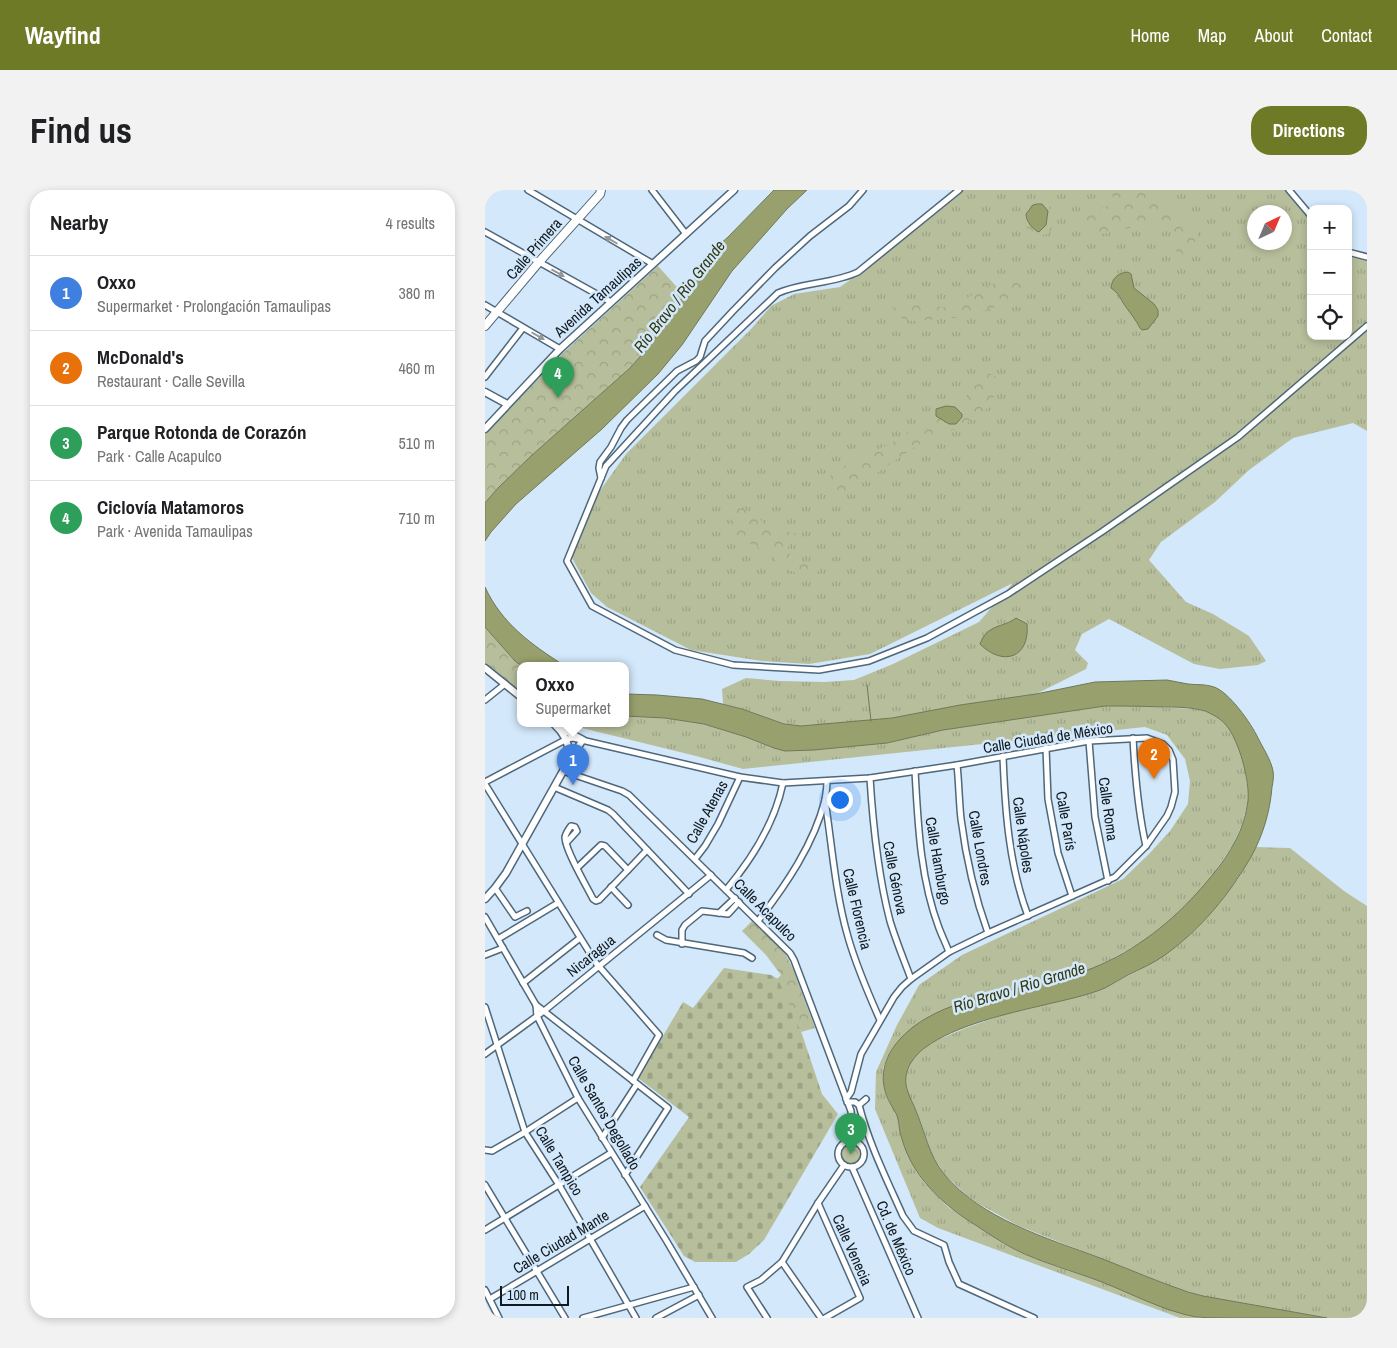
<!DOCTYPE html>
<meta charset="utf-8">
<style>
body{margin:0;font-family:"Archivo Narrow",sans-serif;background:#f2f2f2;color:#202124}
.controls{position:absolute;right:15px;top:15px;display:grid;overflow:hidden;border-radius:10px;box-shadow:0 2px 8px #0003}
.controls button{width:45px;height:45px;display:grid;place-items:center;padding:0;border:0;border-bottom:1px solid #e0e0e0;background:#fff;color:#202124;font:25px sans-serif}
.compass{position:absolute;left:762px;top:15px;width:45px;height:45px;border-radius:50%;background:#fff;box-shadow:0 2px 8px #0003;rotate:44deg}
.scale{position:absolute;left:15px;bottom:12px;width:69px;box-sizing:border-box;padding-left:5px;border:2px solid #0f1920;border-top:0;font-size:14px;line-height:18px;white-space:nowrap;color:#0f1920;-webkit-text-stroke:4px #d3e8fa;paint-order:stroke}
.you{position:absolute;left:354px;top:609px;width:18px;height:18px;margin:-12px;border:4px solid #fff;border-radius:50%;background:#1a73e8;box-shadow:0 0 0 8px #1a73e833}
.badge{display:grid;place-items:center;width:32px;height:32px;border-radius:50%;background:#6f7a26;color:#fff;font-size:16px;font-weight:700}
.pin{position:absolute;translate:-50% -41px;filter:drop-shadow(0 1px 2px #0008)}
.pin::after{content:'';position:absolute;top:26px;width:18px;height:15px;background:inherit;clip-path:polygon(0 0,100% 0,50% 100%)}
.popup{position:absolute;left:32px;top:472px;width:112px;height:65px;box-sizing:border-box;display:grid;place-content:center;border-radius:10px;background:#fff;filter:drop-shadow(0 1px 4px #0005);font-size:16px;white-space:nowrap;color:#757577}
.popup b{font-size:19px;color:#202124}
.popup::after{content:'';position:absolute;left:50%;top:100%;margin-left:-10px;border:10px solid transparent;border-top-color:#fff}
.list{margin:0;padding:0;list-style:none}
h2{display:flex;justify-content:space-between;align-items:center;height:65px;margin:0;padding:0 20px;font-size:21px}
h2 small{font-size:16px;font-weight:400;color:#757577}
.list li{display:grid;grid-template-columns:32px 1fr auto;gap:15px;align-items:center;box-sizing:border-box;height:75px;padding:0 20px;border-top:1px solid #e0e0e0}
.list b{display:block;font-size:19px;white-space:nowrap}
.list p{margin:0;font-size:16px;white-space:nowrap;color:#757577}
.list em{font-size:16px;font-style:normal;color:#757577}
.icon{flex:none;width:28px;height:28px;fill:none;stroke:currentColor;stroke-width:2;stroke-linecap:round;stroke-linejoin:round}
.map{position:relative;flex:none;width:882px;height:1128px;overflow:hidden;border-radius:20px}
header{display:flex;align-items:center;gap:30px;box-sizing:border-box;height:70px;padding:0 25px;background:#6f7a26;color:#fff}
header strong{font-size:24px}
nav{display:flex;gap:28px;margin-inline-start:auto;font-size:18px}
.intro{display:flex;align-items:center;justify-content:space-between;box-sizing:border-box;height:120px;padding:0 30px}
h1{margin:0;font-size:35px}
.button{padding:12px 22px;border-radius:20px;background:#6f7a26;color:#fff;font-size:18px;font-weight:700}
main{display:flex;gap:30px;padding:0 30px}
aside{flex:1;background:#fff;border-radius:20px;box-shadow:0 2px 8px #0003}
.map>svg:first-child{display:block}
.grass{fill:url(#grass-tufts);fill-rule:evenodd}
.forest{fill:url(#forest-crowns)}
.cemetery{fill:url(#cemetery-stones)}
.water{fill:#98a16e;stroke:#6f7857}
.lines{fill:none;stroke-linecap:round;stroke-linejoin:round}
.stream{stroke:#6f7857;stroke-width:1}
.minor-casing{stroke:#4f677a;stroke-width:8}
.tertiary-casing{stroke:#4f677a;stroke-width:9}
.secondary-casing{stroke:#4f677a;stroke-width:10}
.minor{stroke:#fff;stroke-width:5}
.tertiary{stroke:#fff;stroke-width:6}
.secondary{stroke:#fff;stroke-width:8}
.oneway{fill:#93989b}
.labels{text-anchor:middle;stroke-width:5;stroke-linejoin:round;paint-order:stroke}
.street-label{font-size:15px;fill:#0f1920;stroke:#d3e8fa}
.water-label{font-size:16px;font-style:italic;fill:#333810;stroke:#d3e8fa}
</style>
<header>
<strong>Wayfind</strong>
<nav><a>Home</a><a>Map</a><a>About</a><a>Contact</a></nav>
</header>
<div class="intro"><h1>Find us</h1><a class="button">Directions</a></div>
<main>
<aside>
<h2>Nearby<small>4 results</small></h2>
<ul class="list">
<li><span class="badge" style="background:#3f7fe0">1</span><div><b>Oxxo</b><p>Supermarket · Prolongación Tamaulipas</p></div><em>380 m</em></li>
<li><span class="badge" style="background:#e8710a">2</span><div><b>McDonald's</b><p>Restaurant · Calle Sevilla</p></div><em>460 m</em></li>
<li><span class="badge" style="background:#2e9e5b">3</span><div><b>Parque Rotonda de Corazón</b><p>Park · Calle Acapulco</p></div><em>510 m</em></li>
<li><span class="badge" style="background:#2e9e5b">4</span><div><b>Ciclovía Matamoros</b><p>Park · Avenida Tamaulipas</p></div><em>710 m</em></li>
</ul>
</aside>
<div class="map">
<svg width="882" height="1128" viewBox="0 0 882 1128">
<defs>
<pattern id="grass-tufts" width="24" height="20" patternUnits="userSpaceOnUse" patternTransform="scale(1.25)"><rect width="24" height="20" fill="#b7be9b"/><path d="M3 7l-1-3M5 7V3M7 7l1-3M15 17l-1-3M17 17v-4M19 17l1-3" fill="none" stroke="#9ca385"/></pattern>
<pattern id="forest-crowns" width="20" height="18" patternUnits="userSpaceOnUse" patternTransform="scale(1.25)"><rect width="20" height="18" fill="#b7be9b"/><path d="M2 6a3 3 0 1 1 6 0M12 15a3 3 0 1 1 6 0" fill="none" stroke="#9ca385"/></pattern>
<pattern id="cemetery-stones" width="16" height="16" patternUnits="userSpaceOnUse" patternTransform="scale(1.25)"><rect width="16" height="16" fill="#b7be9b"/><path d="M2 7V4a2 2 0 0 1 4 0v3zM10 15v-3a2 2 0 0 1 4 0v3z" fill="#9ca385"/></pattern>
</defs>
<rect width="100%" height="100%" fill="#d3e8fa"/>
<g class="grass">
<path d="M478,0h327l21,25v121h37v-82l19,4v173l-14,-8 -60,15 -44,32 -34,32 -54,40 -12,18 37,42 27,12 36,22 17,25 -8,4 -38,4 -26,-5 -85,-45 -27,15 -7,16 13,13 -2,6 -50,25 -76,11 -68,13 -34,4 -57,4 -17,-2 -42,-15 -19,-5 -1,-15 24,-11 34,3 44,1 30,-2 39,-16 86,-42 34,-39 -143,71 -61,10 -47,-3 -71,-11 -84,-43 -16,-14 -19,-35 27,-66 27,-38 126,-126 19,-22 23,-12 46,-7 37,-26zM769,22h30v30h-30z"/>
<polygon points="620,516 646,516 710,519 723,522 734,528 742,536 751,551 756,565 760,580 764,608 758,632 748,655 726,687 708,708 679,735 660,750 621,772 601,781 478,813 408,857 402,867 398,878 400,902 404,912 413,926 414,939 417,951 431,981 440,994 463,1017 516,1052 530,1060 566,1075 612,1090 672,1115 713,1128 695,1128 453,1038 435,1028 390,919 391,882 412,835 434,795 477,765 638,689 664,664 685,641 703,614 705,591 700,569 682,545 660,537 258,579 211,566 93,537 87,534 140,534 141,526 180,528 219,534 261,547 289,558 402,553 458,540"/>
<polygon points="771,657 805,658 859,701 882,716 882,1128 842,1128 718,1106 688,1097 534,1036 492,1013 480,1004 460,985 447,965 435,930 422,901 420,892 421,884 428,869 442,856 452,850 481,838 518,825 594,806 620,798 656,779 693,755 710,740 731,717 753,689"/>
</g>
<g class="forest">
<polygon points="623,0 664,0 668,3 698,26 714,42 706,60 690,71 693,45 669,34 648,37 608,46 600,42 599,29 614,19 632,13"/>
<polygon points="556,9 566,17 569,30 566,41 560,45 549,46 538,34 541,18"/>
<polygon points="173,76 199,105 162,159 145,178 46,266 13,298 0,313 0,244 78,163"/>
<polygon points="522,90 544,92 540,101 526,112 480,127 427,131 409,126 405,119 421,113 444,115 463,118 510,93"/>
<polygon points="498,180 513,188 513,200 500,221 477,236 433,255 381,290 358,302 347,299 335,302 340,291 353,279 410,251 450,223 461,217 480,209 488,201 490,188"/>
<polygon points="252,317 268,323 284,338 313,344 313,349 303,356 303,363 314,371 328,375 334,381 322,386 306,381 293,373 284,362 253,349 246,336 246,325"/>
<polygon points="0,437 30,471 37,476 36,476 35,503 0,475"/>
<polygon points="267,731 300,763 309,781 330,838 316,842 292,789 296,785 281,765 257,741"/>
<circle cx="366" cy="964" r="10"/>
</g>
<polygon class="cemetery" points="239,778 286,785 293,789 317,844 337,904 353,924 279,1050 264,1064 251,1072 210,1072 199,1066 155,997 204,927 153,888 198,812 208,818"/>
<g class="water">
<polygon points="289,0 322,0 302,19 247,81 197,155 173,184 117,239 31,314 6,342 0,351 0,313 13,298 46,266 145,178 162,159 199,105 206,98 209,90 211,78 216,71 243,47"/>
<path d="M552,14h5l6,7 -2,14 -7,7c-6,-2 -13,-11 -13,-18l7,-9z"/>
<path d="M643,82l3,2 3,14 20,16 4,6v6l-10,13 -6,1 -2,-2c-4,-8 -9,-14 -14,-21 -6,-8 -6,-13 -15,-19 1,-10 7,-15 17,-16z"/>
<polygon points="461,216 470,217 477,224 477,227 471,234 464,234 451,226 451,219"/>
<path d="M0,397c17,37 47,58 80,79h-43l-7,-5 -30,-34z"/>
<path d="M531,428l11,6c3,34 -24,43 -47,20 7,-20 23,-16 36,-26z"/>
<path d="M682,490c7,1 14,3 21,4 9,1 17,0 26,3 15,5 37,36 44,51 5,10 13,22 15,33 1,5 0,11 -1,16 -2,25 -9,48 -21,70 -22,38 -50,72 -86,98 -11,8 -25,14 -37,20 -8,4 -15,9 -23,13 -19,8 -41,12 -61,17 -35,8 -90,21 -118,42 -15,11 -25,27 -18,45 2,7 6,13 8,19 9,21 13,45 28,63 37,45 103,64 156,84 29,11 58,24 88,34l15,4 124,22c-29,0 -58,0 -87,0 -14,0 -30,0 -44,-1 -32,-6 -64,-23 -94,-35 -29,-11 -60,-19 -88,-33 -13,-7 -25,-15 -37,-23 -36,-22 -67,-51 -77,-94 -1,-4 -1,-8 -2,-13 -1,-6 -5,-10 -8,-16 -11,-20 -8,-41 5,-58 39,-52 133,-53 190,-74 44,-16 81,-44 112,-78 19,-21 39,-46 47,-73 2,-6 3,-13 4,-19 2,-20 -9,-61 -22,-76 -6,-7 -14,-11 -21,-14 -14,-4 -30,-4 -44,-4 -19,-1 -37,-1 -56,-1l-162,24 -56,13 -73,7 -29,1 -11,-3 -28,-11 -42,-13 -39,-6 -39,-2v-22l31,1 45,4 40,10 42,15 17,2 91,-8 68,-13 76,-11 59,-12z"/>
</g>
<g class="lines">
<polyline class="stream" points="382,495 386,531"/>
<defs>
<g id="minor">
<polyline points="43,0 168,74"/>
<polyline points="167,0 201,44"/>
<path d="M474,0l-101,82c-25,12 -55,10 -80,21l-103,98 -69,75 -39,95 25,45 83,44 58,15 86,5 50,-9 58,-23 81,-44 95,-63 135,-94 129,-111"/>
<polyline points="804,0 826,26"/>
<polyline points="0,42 126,112"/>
<polyline points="863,62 882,67"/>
<polyline points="0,115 75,159"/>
<polyline points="0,187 38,138"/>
<polyline points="116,288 114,278 115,272 126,257 136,238 142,230 192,181 211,171 215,167 220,151 248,121 290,78 325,46 364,16 378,0"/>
<polyline points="0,510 20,494"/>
<path d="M648,548c2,37 5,73 13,108"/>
<polyline points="604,551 610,627 623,691"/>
<polyline points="561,558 563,609 573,663 587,706"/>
<path d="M518,566c2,54 6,110 25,160"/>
<path d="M472,575c2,18 2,36 4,54 5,39 14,78 27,114"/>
<polyline points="78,581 137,601 144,605 305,763 309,770 366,921 368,952"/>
<path d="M430,581c3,52 5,107 24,157 3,8 7,16 10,24"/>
<path d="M385,588c3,48 8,97 20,143 6,20 14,39 21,58"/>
<polyline points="0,592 82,549 88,548 255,587 298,593 385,588 472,575 604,551 662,548 678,554 684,560 688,570 690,602 686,617 682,626 661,656 630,687 503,743 464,762 426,789 417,797 409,807 376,864 366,902 361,909"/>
<polyline points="0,594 111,773 174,845 148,891"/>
<polyline points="69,597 123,620 128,624 204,704"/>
<path d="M340,610c7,45 10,92 23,137 8,28 20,56 32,83"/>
<path d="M81,653l11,-12 -2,-4 -4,-1c-3,4 -5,7 -6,11 0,13 21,48 28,62l3,2 3,-1 29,-30"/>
<polyline points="210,669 220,656 233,634 255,587"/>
<polyline points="92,678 116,655 120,656 143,680 162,660"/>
<polyline points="126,697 143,715"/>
<polyline points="10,698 30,727 42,721"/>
<path d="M241,700c26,-31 49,-68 57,-107"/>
<polyline points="234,723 250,708"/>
<polyline points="0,727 51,815 52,826 93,908 181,1050 227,1128"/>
<path d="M273,731c28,-36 56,-77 67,-121 1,-6 2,-13 2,-19"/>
<polyline points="172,745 181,750 259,763 267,768"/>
<polyline points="13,749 73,713"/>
<polyline points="197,754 197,740 200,735 217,721 243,724 254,712"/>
<polyline points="0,765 18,758"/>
<polyline points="38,793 95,748"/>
<polyline points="51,815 183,918 140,985"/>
<polyline points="0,817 40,942 74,995 151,1128"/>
<polyline points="0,864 59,821 226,685"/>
<polyline points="362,912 370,912 374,915 381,909"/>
<path d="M374,915c10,39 28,75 44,111l11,15 30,14 5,17 10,22 75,34"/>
<polyline points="117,948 152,894"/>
<circle cx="366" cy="964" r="13"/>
<polyline points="0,960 7,961 40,942 93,908"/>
<polyline points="367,977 433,1128"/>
<polyline points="0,995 80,1128"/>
<polyline points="333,1013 375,1108 340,1128"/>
<polyline points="0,1040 126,963"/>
<polyline points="297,1072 336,1128"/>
<polyline points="0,1100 14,1128"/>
<polyline points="5,1109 52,1081 160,1016"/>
<polyline points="98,1128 209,1097"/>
<polyline points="171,1128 214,1105"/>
<polyline points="282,1128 262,1097 276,1090 297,1072 333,1013 359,975"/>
</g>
<g id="tertiary">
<polyline points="0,202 22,214"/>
<polyline points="0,239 75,159 249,0"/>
<polyline points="0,478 36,507"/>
<path d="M75,538l23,12c-7,7 -7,18 -15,24"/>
<path d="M0,709l10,-11 11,-15 61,-109c5,-16 -1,-29 -13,-40"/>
</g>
<polyline id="secondary" points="0,136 54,72 115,4 116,0"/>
</defs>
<use href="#minor" class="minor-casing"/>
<use href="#tertiary" class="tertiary-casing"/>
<use href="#secondary" class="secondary-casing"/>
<use href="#minor" class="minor"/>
<use href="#tertiary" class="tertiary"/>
<use href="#secondary" class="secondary"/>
</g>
<defs><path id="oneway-solid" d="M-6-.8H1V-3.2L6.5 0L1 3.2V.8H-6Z" transform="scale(1.25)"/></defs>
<g class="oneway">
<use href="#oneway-solid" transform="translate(126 50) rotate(-150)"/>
<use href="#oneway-solid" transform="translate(73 83) rotate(29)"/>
<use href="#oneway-solid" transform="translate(53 146) rotate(30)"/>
</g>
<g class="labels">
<g class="street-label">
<text transform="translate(49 59) rotate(-49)" y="5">Calle Primera</text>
<text transform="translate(113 107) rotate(-42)" y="5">Avenida Tamaulipas</text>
<text transform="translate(563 548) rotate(-9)" y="5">Calle Ciudad de México</text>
<text transform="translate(623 619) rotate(82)" y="5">Calle Roma</text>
<text transform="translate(222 622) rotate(-61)" y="5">Calle Atenas</text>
<text transform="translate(581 631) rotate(80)" y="5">Calle París</text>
<text transform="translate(538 645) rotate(82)" y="5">Calle Nápoles</text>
<text transform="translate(495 658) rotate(80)" y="5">Calle Londres</text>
<text transform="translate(453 671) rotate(80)" y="5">Calle Hamburgo</text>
<text transform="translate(410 688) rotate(79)" y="5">Calle Génova</text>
<text transform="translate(372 719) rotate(77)" y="5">Calle Florencia</text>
<text transform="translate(280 720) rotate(45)" y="5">Calle Acapulco</text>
<text transform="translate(106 766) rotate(-39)" y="5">Nicaragua</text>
<text transform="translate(119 923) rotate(60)" y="5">Calle Santos Degollado</text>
<text transform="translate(74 971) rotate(59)" y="5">Calle Tampico</text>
<text transform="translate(411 1048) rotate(67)" y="5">Cd. de México</text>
<text transform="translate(76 1052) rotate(-31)" y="5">Calle Ciudad Mante</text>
<text transform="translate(367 1060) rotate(66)" y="5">Calle Venecia</text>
</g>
<g class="water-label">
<text transform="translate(194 106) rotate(-52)" y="6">Río Bravo / Rio Grande</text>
<text transform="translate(534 797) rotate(-17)" y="6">Río Bravo / Rio Grande</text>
</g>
</g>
</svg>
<div class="controls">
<button>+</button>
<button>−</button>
<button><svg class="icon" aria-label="locate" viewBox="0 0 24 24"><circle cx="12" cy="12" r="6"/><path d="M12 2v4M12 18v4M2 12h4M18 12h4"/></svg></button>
</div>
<svg class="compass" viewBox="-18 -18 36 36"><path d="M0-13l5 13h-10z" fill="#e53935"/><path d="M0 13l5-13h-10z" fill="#757577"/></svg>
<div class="scale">100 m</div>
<div class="you"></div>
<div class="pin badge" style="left:88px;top:595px;background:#3f7fe0">1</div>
<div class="popup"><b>Oxxo</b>Supermarket</div>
<div class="pin badge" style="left:669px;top:589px;background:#e8710a">2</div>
<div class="pin badge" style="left:366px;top:964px;background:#2e9e5b">3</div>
<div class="pin badge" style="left:73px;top:208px;background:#2e9e5b">4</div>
</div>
</main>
